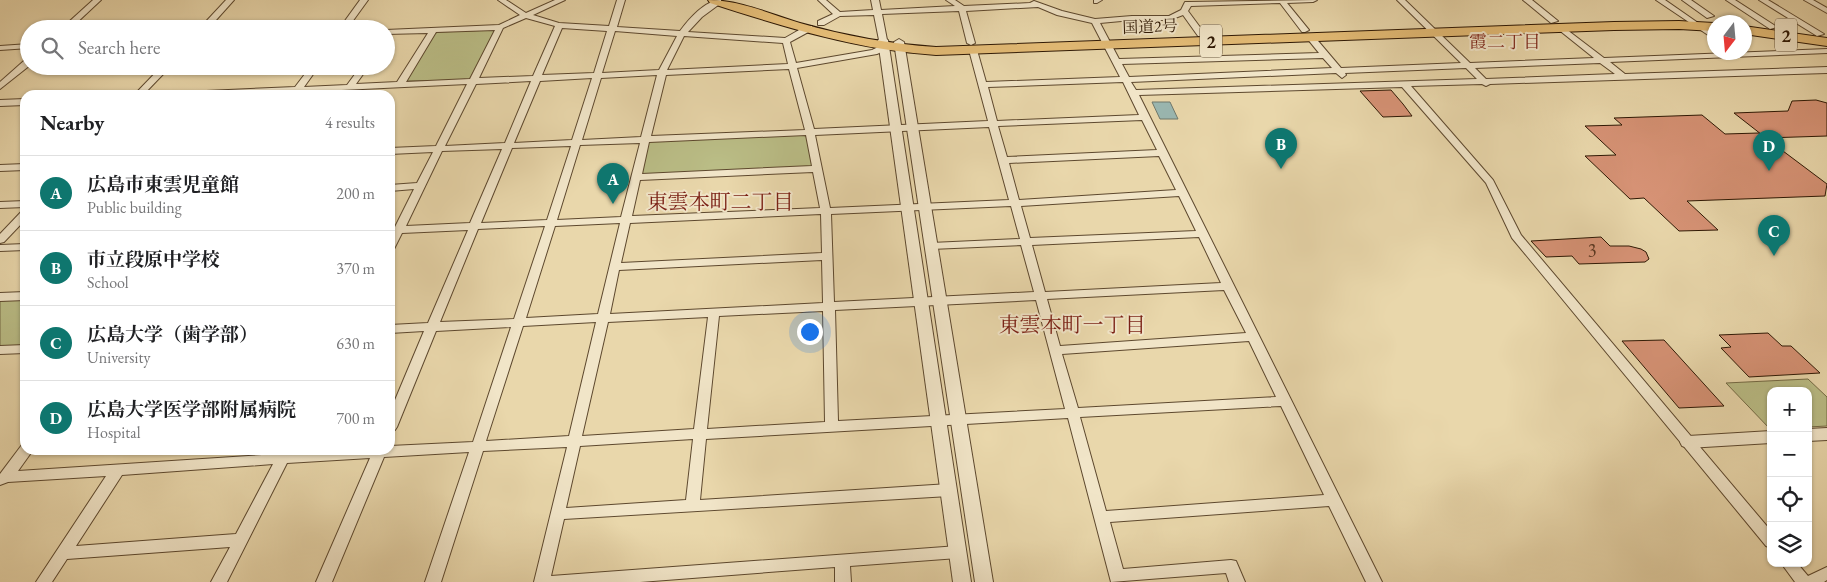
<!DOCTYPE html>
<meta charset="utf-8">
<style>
body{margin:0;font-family:"EB Garamond","Noto Serif JP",serif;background:#f6f6f6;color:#202124}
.controls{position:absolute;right:15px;bottom:15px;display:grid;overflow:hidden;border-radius:10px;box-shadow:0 1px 4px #0004}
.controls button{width:45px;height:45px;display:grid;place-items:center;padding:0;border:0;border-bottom:1px solid #e0e0e0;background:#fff;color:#202124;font:25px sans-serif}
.compass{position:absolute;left:1707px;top:15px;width:45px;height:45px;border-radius:50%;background:#fff;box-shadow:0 1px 4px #0004;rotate:196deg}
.you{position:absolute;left:809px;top:331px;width:18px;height:18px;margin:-12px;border:4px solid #fff;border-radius:50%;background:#1a73e8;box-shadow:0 0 0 8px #1a73e833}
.badge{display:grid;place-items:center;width:32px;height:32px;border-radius:50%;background:#0f766e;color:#fff;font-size:16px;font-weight:700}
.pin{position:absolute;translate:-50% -41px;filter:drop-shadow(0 1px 2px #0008)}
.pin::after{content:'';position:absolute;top:26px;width:18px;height:15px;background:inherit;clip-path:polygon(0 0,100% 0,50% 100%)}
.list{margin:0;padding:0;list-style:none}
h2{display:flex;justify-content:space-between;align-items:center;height:65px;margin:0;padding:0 20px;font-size:21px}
h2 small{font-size:16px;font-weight:400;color:#757577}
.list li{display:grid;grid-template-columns:32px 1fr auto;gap:15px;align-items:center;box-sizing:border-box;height:75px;padding:0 20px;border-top:1px solid #e0e0e0}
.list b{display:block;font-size:19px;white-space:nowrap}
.list p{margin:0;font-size:16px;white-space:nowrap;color:#757577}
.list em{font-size:16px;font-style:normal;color:#757577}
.icon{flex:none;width:28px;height:28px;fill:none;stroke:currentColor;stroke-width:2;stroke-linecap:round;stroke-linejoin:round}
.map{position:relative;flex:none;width:1827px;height:582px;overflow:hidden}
.search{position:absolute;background:#fff;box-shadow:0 1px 4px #0004;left:20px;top:20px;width:375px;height:55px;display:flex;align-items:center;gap:12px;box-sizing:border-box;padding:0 18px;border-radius:28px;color:#757577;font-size:19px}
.panel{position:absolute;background:#fff;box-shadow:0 1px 4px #0004;left:20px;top:90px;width:375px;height:365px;border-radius:15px}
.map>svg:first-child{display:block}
.green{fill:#babd86;stroke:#746a45}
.water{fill:#9ab8b2;stroke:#6f786c}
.building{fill:#d69275;stroke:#2e1804}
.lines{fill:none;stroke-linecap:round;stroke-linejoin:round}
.minor-casing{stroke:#5d482e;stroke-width:2}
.tertiary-casing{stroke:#5d482e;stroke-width:2}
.trunk-casing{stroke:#2e1804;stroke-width:2}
.minor{fill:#f1e5c8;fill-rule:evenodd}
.tertiary{fill:#f1e5c8;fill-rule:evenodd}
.trunk{fill:#e4bc76;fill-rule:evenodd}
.labels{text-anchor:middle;stroke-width:4;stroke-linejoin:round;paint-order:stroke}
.far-street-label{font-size:16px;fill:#2e1804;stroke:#f1e5c8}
.far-neighbourhood-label{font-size:18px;fill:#7a1f14;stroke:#f1e5c8}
.number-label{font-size:18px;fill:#583620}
.shield{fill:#f1e5c8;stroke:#68563f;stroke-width:1}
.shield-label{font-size:19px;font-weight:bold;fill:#2e1804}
.neighbourhood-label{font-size:21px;fill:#7a1f14;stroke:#f1e5c8}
</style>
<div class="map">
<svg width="1827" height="582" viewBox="0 0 1827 582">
<rect width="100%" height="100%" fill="#e9d7ab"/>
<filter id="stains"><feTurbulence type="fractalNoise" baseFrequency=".004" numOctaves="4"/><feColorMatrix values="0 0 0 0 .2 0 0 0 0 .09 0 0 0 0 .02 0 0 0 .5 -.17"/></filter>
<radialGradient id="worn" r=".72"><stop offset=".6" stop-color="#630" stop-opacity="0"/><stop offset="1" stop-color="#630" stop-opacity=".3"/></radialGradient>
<g class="green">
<polygon points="494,30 496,31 469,80 405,81 434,34 438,32"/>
<polygon points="802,135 806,136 814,166 811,168 643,175 640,173 647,142 650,141"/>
<polygon points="25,299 25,346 0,347 0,301"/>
<polygon points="1808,379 1827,397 1827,426 1808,427 1808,391 1771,391 1770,429 1726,383"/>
</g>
<polygon class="water" points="1152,102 1170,102 1178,119 1160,119"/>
<g class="building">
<polygon points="1391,90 1403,104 1412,116 1383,117 1360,91"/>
<polygon points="1816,100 1827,103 1827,136 1766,138 1734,113 1788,111 1792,101"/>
<polygon points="1702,115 1725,134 1759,133 1827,184 1825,196 1687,201 1718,230 1679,231 1644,198 1630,199 1585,156 1616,155 1585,126 1622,125 1614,118"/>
<polygon points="1601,237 1610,246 1629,246 1641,249 1646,252 1649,259 1645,262 1579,264 1572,256 1546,257 1531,241"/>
<polygon points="1768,333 1782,346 1791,346 1820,373 1749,377 1721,348 1731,347 1719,335"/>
<polygon points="1664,340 1724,406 1679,408 1622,341"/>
</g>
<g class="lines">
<defs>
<g id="minor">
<polygon points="93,0 101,0 70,29 61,29"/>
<polygon points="226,0 234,0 208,29 199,29"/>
<polygon points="360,0 368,0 347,29 339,29"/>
<path d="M498,0h8l20,13 29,-13h10l-32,15 26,8 50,3 8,-26h8l-8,27 63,4c9,-12 25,-31 41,-31v3l-19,14 -14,15 97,6 21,-12h6v4l-22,12 6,21 76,-13 10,-5h6v4l-11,5 -80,14 17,61 174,-8 -19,-71 4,-2 4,2 9,32 134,-5 -28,-54 -35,-8 -19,-8 -72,4 9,32 -4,2 -4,-2 -8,-32 -77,3 5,26 -4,2 -4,-2 -5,-25 -34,1 -16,9h-6v-4l15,-7 -15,-14h8l14,12 33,-2 -2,-10h8l2,10 74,-4 -9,-6h9l9,6 66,-3 4,-2 28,10 33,8 37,-3h37l12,-6 4,-8h3l129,-2 -4,2 -26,1 22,27 -4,2h-3l-22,-29 -89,3 -3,5 17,23 -4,2h-3l-15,-21 -13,5h-38l-32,3 19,36 200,-6 -13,-16 4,-2h3l28,33 120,-5 -64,-63h8l65,63 124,-5 -35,-28 -1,-2 4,-2 42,32 223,-9v4l-217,9 15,12 202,-7v6l-337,11 -4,2 -4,-2 -71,2 82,94 28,55 250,296v17l-5,-2 -254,-308 -26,-55 -84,-96 -263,8 243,487h-16l-37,-76 -219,16 13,47 108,-9 5,1 9,21h-16l-3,-9 -115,9 -43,-164 -362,21 -6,61 249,-16 5,2 2,4 -2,4 -5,2 -385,23 -13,57 407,-30 5,2 2,4 -2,4 -5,2 -108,8 1,16h-16v-15l-195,15h-106l33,-135 -84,4 -42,131h-16l44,-130 -85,5 -52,125h-16l54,-124 -83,5 -60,119h-16l19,-35 -163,12 -15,23h-16l70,-106 -98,6 -8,3v-11l21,-28 4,-1v5h8l-15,21 260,-17 2,-4h14l-2,3 40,-3h58v-4l83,-4 38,-115 -75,4 -39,96 -2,3 -5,2v-20l34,-81 -34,2v-8l38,-2 40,-93 -66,3 -8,16 -4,1 2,-17h-2v-6h5l19,-38 -24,2v-6l27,-2 16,-31 -43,2v-6l46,-2 31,-62 -167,8 -2,3h-8l1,-2 -111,2 4,-3 111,-5 16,-21h8l-15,21 43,-2 14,-19h8l-13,18 41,-2 31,-49 -42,1v-4l113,-5 21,-10zM526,18l29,8 -22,50 -54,2 24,-50zM562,28l45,3 -13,42 -52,2zM495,30l-25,49 -64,3 30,-50zM615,31l62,5 -18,34 -57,3zM684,36l99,7 5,21 -121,6zM1323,58l9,10 -203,9 -7,-13zM1600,63l15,11 -129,5 -11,-11zM1466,68l11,11 -341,11 -5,-8 205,-9 6,5 4,-3 -1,-2zM789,69l16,61 -154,6 15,-61zM657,75l-16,62 -59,3 19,-62zM592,78l-20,62 -58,3 26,-62zM531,81l-26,62 -60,3 31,-62zM1123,82l16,33 -142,6 -9,-34zM1142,120l15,30 -150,7 -9,-31zM989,127l20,73 -179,8 -15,-73zM806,135l6,31 -170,8 7,-32zM640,143l-19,74 -64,3 23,-75zM571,146l-24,74 -66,3 31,-75zM502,149l-32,74 -64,3 36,-75zM1159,156l17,34 -157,10 -10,-37zM813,172l7,36 -188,8 8,-36zM1179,196l17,35 -166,7 -9,-32zM1011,206l9,33 -89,4 -5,3 5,3 90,-4 13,47 -200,10 -3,-88zM821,214l1,39 -201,10 9,-40zM620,223l-22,91 -72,4 29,-92zM545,226l-31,93 -74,3 38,-93zM1199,237l22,46 -176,9 -13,-47zM822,260l1,43 -213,11 9,-44zM1224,290l22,43 -186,13 -13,-47zM1036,300l29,109 -227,12 -3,-111zM823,311l2,111 -118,7 12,-113zM708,317l-14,112 -112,7 26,-114zM596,322l-27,114 -83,5 37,-115zM1249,341l27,56 -198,11 -16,-54zM1281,406l43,89 -218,16 -26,-94zM693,439l-7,61 -120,8 14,-62zM273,464l-37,70 -160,12 46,-71z"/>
<polygon points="1094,0 1102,0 1097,3 1094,3"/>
<polygon points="1523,0 1532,0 1558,21 1551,23"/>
<polygon points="1656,0 1665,0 1714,34 1714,39"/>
<polygon points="1682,0 1691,0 1714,16 1707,18"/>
<polygon points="1726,0 1735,0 1777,27 1770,29"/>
<polygon points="1759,0 1768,0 1824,34 1817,36"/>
<polygon points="1804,0 1813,0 1827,8 1827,13"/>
<polygon points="29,44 29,48 0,50 0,46"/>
<polygon points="26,59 29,59 29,66 0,89 0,82"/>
<polygon points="162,66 171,66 143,95 134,95"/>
<polygon points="25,99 25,105 0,106 0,100"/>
<polygon points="25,164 25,170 0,171 0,165"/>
<polygon points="25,201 25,207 0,208 0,202"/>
<polygon points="25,211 25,220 4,242 0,243 0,234 21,212"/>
<polygon points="25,244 25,250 0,251 0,245"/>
<polygon points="25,292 25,300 0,301 0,293"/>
<polygon points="25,345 25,353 0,354 0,346"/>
<polygon points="1781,563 1797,563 1808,576 1827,567 1827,580 1824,582 1795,582"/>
</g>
<g id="tertiary">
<polygon points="883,37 888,40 971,582 953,582 878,40"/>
<polygon points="899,39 904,42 993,582 975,582 894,42"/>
<polygon points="1827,428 1827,440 1808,441 1808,429"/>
<polygon points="1771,431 1771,443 1688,448 1682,446 1680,442 1682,438 1688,436"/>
</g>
<g id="trunk">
<path d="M708,0c32,0 62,14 92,23 45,13 90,21 136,24l678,-25 65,-1 35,2v8l-35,-2 -65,1 -678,25c-79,-5 -152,-28 -226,-52z"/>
<polygon points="1744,26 1827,38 1827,46 1744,34"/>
</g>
</defs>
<use href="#minor" class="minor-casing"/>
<use href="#tertiary" class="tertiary-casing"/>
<use href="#trunk" class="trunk-casing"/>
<use href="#minor" class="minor"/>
<use href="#tertiary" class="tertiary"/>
<use href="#trunk" class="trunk"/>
</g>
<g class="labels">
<g class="far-street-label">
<text transform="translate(1150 26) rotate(-2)" y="6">国道2号</text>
</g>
<g class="far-neighbourhood-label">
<text x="1505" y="48">霞二丁目</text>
</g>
<g class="number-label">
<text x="1592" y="257">3</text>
</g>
<g class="shield">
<rect x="1775" y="18.5" width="22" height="33" rx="4"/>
<rect x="1200" y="24.5" width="22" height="33" rx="4"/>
</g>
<g class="shield-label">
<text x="1786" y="42">2</text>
<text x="1211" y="48">2</text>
</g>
<g class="neighbourhood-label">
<text x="720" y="209">東雲本町二丁目</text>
<text x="1072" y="332">東雲本町一丁目</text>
</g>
</g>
<rect width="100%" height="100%" filter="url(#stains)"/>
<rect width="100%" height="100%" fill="url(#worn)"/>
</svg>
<div class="controls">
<button>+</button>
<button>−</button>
<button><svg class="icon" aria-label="locate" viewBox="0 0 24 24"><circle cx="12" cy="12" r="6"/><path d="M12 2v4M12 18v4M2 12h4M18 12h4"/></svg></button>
<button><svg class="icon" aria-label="layers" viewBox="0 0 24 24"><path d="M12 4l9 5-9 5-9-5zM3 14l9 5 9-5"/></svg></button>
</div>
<svg class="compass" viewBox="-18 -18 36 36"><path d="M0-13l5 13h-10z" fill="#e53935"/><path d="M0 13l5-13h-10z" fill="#757577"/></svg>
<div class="you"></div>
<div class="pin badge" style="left:613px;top:204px">A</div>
<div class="pin badge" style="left:1281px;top:169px">B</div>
<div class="pin badge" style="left:1774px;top:256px">C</div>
<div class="pin badge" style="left:1769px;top:171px">D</div>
<div class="search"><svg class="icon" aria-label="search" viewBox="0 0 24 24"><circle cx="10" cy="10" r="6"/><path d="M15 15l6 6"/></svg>Search here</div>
<section class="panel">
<h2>Nearby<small>4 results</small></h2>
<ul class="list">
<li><span class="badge">A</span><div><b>広島市東雲児童館</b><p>Public building</p></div><em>200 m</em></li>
<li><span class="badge">B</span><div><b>市立段原中学校</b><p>School</p></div><em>370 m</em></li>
<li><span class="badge">C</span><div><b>広島大学（歯学部）</b><p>University</p></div><em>630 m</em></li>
<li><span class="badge">D</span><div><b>広島大学医学部附属病院</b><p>Hospital</p></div><em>700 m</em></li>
</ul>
</section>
</div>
